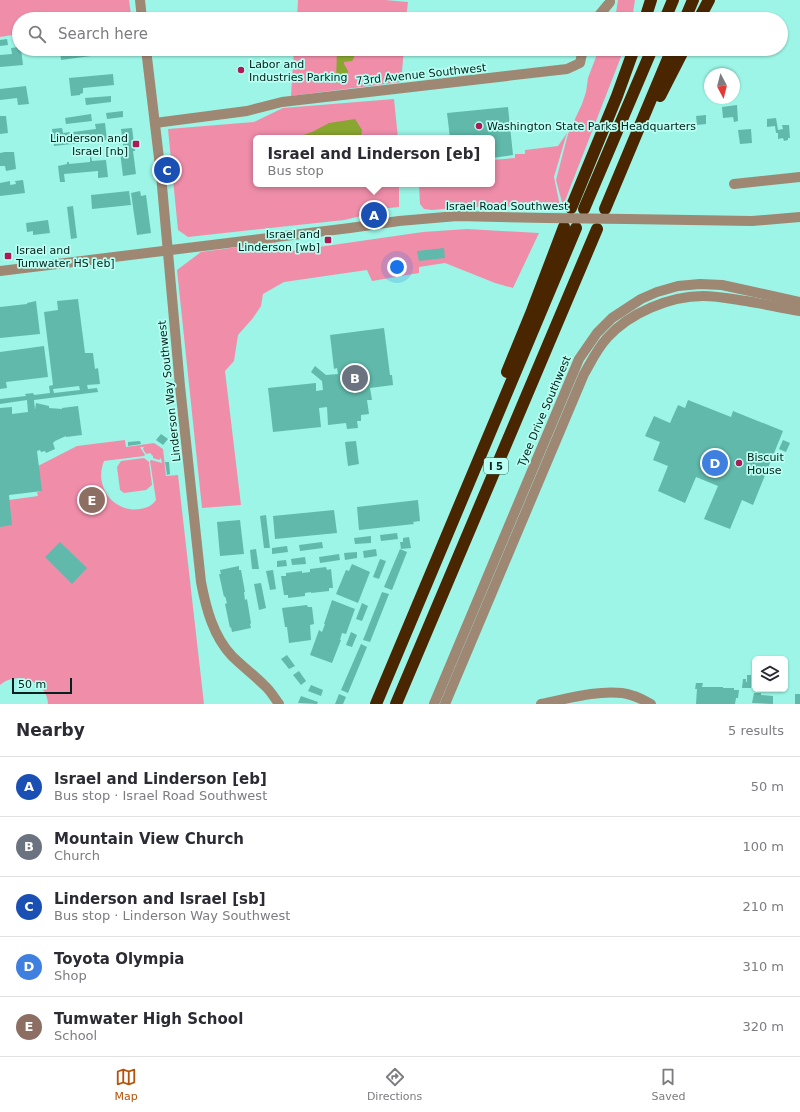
<!DOCTYPE html>
<meta charset="utf-8">
<style>
body{margin:0;font-family:"DejaVu Sans",sans-serif;background:#f2f2f3;color:#2b2b33}
.controls{position:absolute;right:12px;bottom:12px;display:grid;overflow:hidden;border-radius:6px;box-shadow:0 1px 3px #0004}
.controls button{width:36px;height:36px;display:grid;place-items:center;padding:0;border:0;border-bottom:1px solid #e1e1e2;background:#fff;color:#2b2b33;font:20px sans-serif}
.compass{position:absolute;left:704px;top:68px;width:36px;height:36px;border-radius:50%;background:#fff;box-shadow:0 1px 3px #0004;rotate:173deg}
.scale{position:absolute;left:12px;bottom:10px;width:60px;box-sizing:border-box;padding-left:4px;border:2px solid #04211d;border-top:0;font-size:11px;line-height:14px;white-space:nowrap;color:#04211d;-webkit-text-stroke:3px #b9fff2;paint-order:stroke}
.you{position:absolute;left:397px;top:267px;width:14px;height:14px;margin:-10px;border:3px solid #fff;border-radius:50%;background:#1a73e8;box-shadow:0 0 0 6px #1a73e833}
.badge{display:grid;place-items:center;width:26px;height:26px;border-radius:50%;background:#b45309;color:#fff;font-size:13px;font-weight:700}
.pin{position:absolute;translate:-50% -50%;border:2px solid #fff;box-shadow:0 1px 4px #0006}
.popup{position:absolute;left:253px;top:135px;width:242px;height:52px;box-sizing:border-box;display:grid;place-content:center;border-radius:6px;background:#fff;filter:drop-shadow(0 1px 3px #0005);font-size:13px;white-space:nowrap;color:#7c7c81}
.popup b{font-size:15px;color:#2b2b33}
.popup::after{content:'';position:absolute;left:50%;top:100%;margin-left:-8px;border:8px solid transparent;border-top-color:#fff}
.list{margin:0;padding:0;list-style:none}
h2{display:flex;justify-content:space-between;align-items:center;height:52px;margin:0;padding:0 16px;font-size:17px}
h2 small{font-size:13px;font-weight:400;color:#7c7c81}
.list li{display:grid;grid-template-columns:26px 1fr auto;gap:12px;align-items:center;box-sizing:border-box;height:60px;padding:0 16px;border-top:1px solid #e1e1e2}
.list b{display:block;font-size:15px;white-space:nowrap}
.list p{margin:0;font-size:13px;white-space:nowrap;color:#7c7c81}
.list em{font-size:13px;font-style:normal;color:#7c7c81}
.icon{flex:none;width:22px;height:22px;fill:none;stroke:currentColor;stroke-width:2;stroke-linecap:round;stroke-linejoin:round}
.map{position:relative;flex:none;width:800px;height:704px;overflow:hidden}
.search{position:absolute;background:#fff;box-shadow:0 1px 3px #0004;left:12px;right:12px;top:12px;height:44px;display:flex;align-items:center;gap:10px;box-sizing:border-box;padding:0 14px;border-radius:22px;color:#7c7c81;font-size:15px}
.sheet{height:352px;background:#fff}
nav{display:flex;justify-content:space-around;align-items:center;box-sizing:border-box;height:56px;border-top:1px solid #e1e1e2;background:#fff;font-size:11px;color:#7c7c81}
nav a{display:grid;justify-items:center;gap:2px}
nav .on{color:#b45309}
.map>svg:first-child{display:block}
.green{fill:#f08eaa;fill-rule:evenodd}
.water{fill:#89a630}
.building{fill:#60b9ab;fill-rule:evenodd}
.lines{fill:none;stroke-linecap:round;stroke-linejoin:round}
.minor{stroke:#9e8773;stroke-width:10}
.highway{stroke:#492600;stroke-width:12}
.minor-bridge{stroke:#9e8773;stroke-width:10}
.poi-dot{fill:#aa1b57;stroke:#b9fff2;stroke-width:1.5}
.labels{text-anchor:middle;stroke-width:3.5;stroke-linejoin:round;paint-order:stroke}
.shield{fill:#b9fff2;stroke:#3a645d;stroke-width:1}
.shield-label{font-size:10px;font-weight:bold;fill:#04211d}
.poi-label{font-size:11px;fill:#04211d;stroke:#b9fff2;text-anchor:start}
.street-label{font-size:11px;fill:#04211d;stroke:#b9fff2}
</style>
<div class="map">
<svg width="800" height="704" viewBox="0 0 800 704">
<rect width="100%" height="100%" fill="#9cf5e6"/>
<g class="green">
<polygon points="0,0 129,0 131,15 107,19 19,19 19,34 0,37"/>
<polygon points="298,0 385,0 408,2 406,19 297,19"/>
<polygon points="618,0 635,0 632,19 613,19 616,13"/>
<polygon points="294,49 404,49 401,82 291,96"/>
<polygon points="599,49 624,49 563,206 556,180 568,134 582,104 586,92 588,78"/>
<polygon points="394,99 398,138 256,138 256,184 399,184 399,207 369,210 361,216 344,220 188,237 178,230 168,129 254,122 283,108"/>
<polygon points="567,133 554,177 560,206 465,207 432,210 424,209 420,204 419,184 492,184 492,160 515,158 515,154 525,154 525,150 558,146"/>
<polygon points="467,229 539,233 513,288 495,283 445,263 419,267 419,273 372,281 367,270 284,282 263,294 261,306 253,318 238,335 234,361 225,371 241,505 202,508 177,270 201,252 275,242 291,251 423,232"/>
<path d="M125,440l1,7 28,-4 9,6 3,27 12,-1 26,229h-156c0,-23 -32,-34 -48,-19v-158l9,-27 29,-4 -1,-4 4,-1 -3,-25 39,-20zM140,447h4l-1,2 3,5 4,-1 3,3v2l6,2 2,-2 1,5 -11,-3 -1,1 6,39c-4,6 -10,8 -16,9 -16,3 -33,-8 -37,-23 -3,-9 -2,-17 1,-25l40,-5 1,-1z"/>
<polygon points="144,458 149,462 152,485 146,490 124,493 120,490 117,467 121,461"/>
</g>
<g class="water">
<polygon points="337,49 354,49 354,58 352,61 344,62 344,64 348,71 348,75 345,79 336,83"/>
<polygon points="355,119 362,130 361,138 295,138 312,132 329,123"/>
</g>
<g class="building">
<polygon points="7,39 8,45 0,46 0,40"/>
<polygon points="19,47 19,49 21,49 23,65 0,67 0,55 12,54 11,48"/>
<polygon points="60,49 111,49 111,50 105,51 106,54 61,60"/>
<polygon points="113,74 114,85 83,88 83,93 80,94 80,95 71,96 69,78"/>
<polygon points="26,86 29,104 18,105 17,98 0,100 0,89"/>
<polygon points="111,96 111,102 86,105 85,98"/>
<polygon points="737,105 738,121 734,122 733,117 723,118 722,107"/>
<polygon points="508,107 513,155 492,158 492,138 450,138 447,113"/>
<polygon points="123,111 123,117 107,119 106,113"/>
<polygon points="91,114 92,121 66,124 65,118"/>
<polygon points="706,115 706,124 697,125 696,116"/>
<polygon points="0,116 6,116 8,133 0,134"/>
<polygon points="776,118 778,130 783,129 782,125 789,125 790,138 788,138 788,140 784,141 783,138 778,139 778,133 776,133 775,126 767,127 767,119"/>
<polygon points="105,123 107,140 54,146 52,129 62,128 63,133 71,132 71,134 73,134 73,132 96,129 95,124"/>
<polygon points="132,128 135,151 133,151 136,174 123,176 120,152 124,151 121,129"/>
<polygon points="751,129 752,143 740,144 738,130"/>
<polygon points="5,152 14,152 16,169 6,171 5,166 0,166 0,153"/>
<polygon points="90,156 91,156 92,161 106,160 108,177 98,178 98,171 64,174 65,182 60,182 58,166 67,164 67,162 69,162 69,164 90,162"/>
<polygon points="23,180 25,193 0,196 0,183 10,181 10,185 16,184 15,181"/>
<polygon points="129,191 131,205 92,209 91,195"/>
<polygon points="140,191 141,196 146,195 151,233 137,235 131,193"/>
<polygon points="73,206 77,238 71,239 67,207"/>
<polygon points="48,220 50,233 33,235 33,231 27,232 26,223"/>
<polygon points="444,248 445,258 419,261 417,251"/>
<path d="M78,299l7,54h8l2,16 3,-1 2,16 -13,1 1,4 9,-1 1,4 -64,8 1,10 1,-7 13,3v2l13,1v-1l16,-2 4,29 -16,2v-1l-11,5 -2,2 2,6 -9,4 -1,-2 -4,1 -1,-2 -3,1 5,40 -33,4 3,30 -12,2v-119l12,-1v7l16,-2 -1,-12 -27,4v-5l26,-3 -1,-2 8,-1 1,2 16,-2 -1,-7 4,-1 -9,-73 14,-2 -1,-9zM79,386l1,4 -26,3 -1,-4z"/>
<polygon points="36,301 40,334 0,338 0,307 27,304 27,303"/>
<polygon points="384,328 390,375 392,375 393,385 370,388 372,400 367,400 369,414 361,415 361,421 357,421 358,428 347,429 346,423 328,425 327,407 319,408 321,427 273,432 268,388 316,383 316,391 323,390 322,381 311,372 315,366 326,375 338,374 337,368 334,369 330,335"/>
<polygon points="44,346 48,377 6,382 7,388 0,389 0,352"/>
<polygon points="688,400 731,417 733,411 783,431 753,505 742,500 730,529 704,519 718,486 696,477 685,503 658,491 668,466 653,460 660,442 645,436 654,416 670,423 678,405 685,408"/>
<polygon points="161,434 168,439 163,445 156,440"/>
<polygon points="783,440 790,443 786,452 779,449"/>
<polygon points="140,441 141,444 128,446 128,442"/>
<polygon points="356,441 359,464 348,466 345,442"/>
<polygon points="165,462 169,462 170,474 167,475"/>
<polygon points="418,500 420,521 413,522 414,524 359,530 357,507"/>
<polygon points="334,510 337,533 275,539 273,516"/>
<polygon points="266,515 270,548 264,548 260,516"/>
<polygon points="240,520 244,554 220,556 217,522"/>
<polygon points="397,533 398,539 381,541 380,535"/>
<polygon points="371,536 371,543 355,544 354,538"/>
<polygon points="409,537 411,548 401,549 400,542 403,542 403,538"/>
<polygon points="60,542 87,568 72,584 45,557"/>
<polygon points="322,542 323,548 300,551 299,545"/>
<polygon points="287,546 288,552 272,554 272,548"/>
<polygon points="256,549 259,569 252,569 250,550"/>
<polygon points="376,549 377,556 364,558 363,551"/>
<polygon points="400,549 407,552 392,590 384,587"/>
<polygon points="357,552 357,558 345,560 344,553"/>
<polygon points="339,554 340,560 320,563 319,557"/>
<polygon points="305,557 306,564 292,565 291,559"/>
<polygon points="380,559 386,561 379,579 373,577"/>
<polygon points="286,560 287,566 277,567 277,561"/>
<polygon points="352,564 370,572 358,603 336,594 346,570 349,571"/>
<polygon points="239,566 239,570 241,570 245,592 244,592 245,600 247,599 251,623 250,624 251,628 232,632 231,627 230,628 225,604 227,603 225,596 224,597 219,574 221,574 220,570"/>
<polygon points="326,567 327,570 331,569 333,588 329,588 329,591 311,593 311,592 305,593 305,596 288,598 288,595 284,595 281,576 286,576 286,573 302,571 302,573 310,572 310,569"/>
<polygon points="273,570 276,589 270,590 266,571"/>
<polygon points="261,583 266,608 259,610 254,584"/>
<polygon points="382,592 389,594 370,642 363,640"/>
<polygon points="332,600 355,609 346,634 342,633 340,640 341,640 332,663 310,655 319,630 322,632 325,624 324,624"/>
<polygon points="362,603 368,606 362,621 356,619"/>
<polygon points="307,605 308,607 312,607 314,624 310,625 311,640 289,643 287,627 285,627 282,608"/>
<polygon points="351,632 357,635 352,647 346,645"/>
<polygon points="361,644 367,647 348,693 341,690"/>
<polygon points="287,655 295,666 289,669 281,659"/>
<polygon points="299,671 306,681 301,685 293,675"/>
<polygon points="747,675 751,675 751,688 742,688 743,679 746,679 746,682 747,682"/>
<polygon points="696,683 703,683 702,687 723,687 723,688 734,688 734,690 739,690 738,698 736,698 735,704 696,704 697,689 695,689"/>
<polygon points="311,685 323,690 321,696 308,691"/>
<polygon points="754,693 761,693 761,695 773,696 773,704 752,703"/>
<polygon points="339,694 346,697 343,704 335,704"/>
<rect x="795" y="694" width="5" height="10"/>
<polygon points="301,696 318,702 317,704 298,703"/>
</g>
<g class="lines">
<g class="minor">
<polyline points="140,0 142,19"/>
<polyline points="596,19 610,2 610,0"/>
<path d="M146,49l15,126 19,211 21,196c5,26 12,54 31,74 10,10 22,19 32,29 6,5 10,12 15,19"/>
<polyline points="155,123 247,111 282,102 567,69 580,63 583,49"/>
<polyline points="734,184 800,177"/>
<polyline points="627,219 752,221 800,217"/>
<polyline points="0,271 350,228 399,221 457,216 547,218"/>
<polyline points="434,704 579,359 597,333 612,318 641,299 657,292 678,286 700,284 722,285 800,302"/>
<path d="M445,704l139,-330c7,-12 13,-25 23,-36 22,-25 63,-42 96,-42 14,0 29,3 43,5 18,3 36,7 54,10"/>
<path d="M541,704c26,-5 55,-14 81,-11 10,1 20,6 29,11"/>
</g>
<g class="highway">
<polyline points="645,19 651,0"/>
<polyline points="665,19 673,0"/>
<polyline points="685,19 693,0"/>
<polyline points="699,19 709,0"/>
<polyline points="660,96 684,49"/>
<polyline points="571,208 617,96 634,49"/>
<polyline points="584,209 652,49"/>
<polyline points="605,209 672,49"/>
<polyline points="507,372 532,311 564,227"/>
<polyline points="376,704 576,228"/>
<polyline points="396,704 597,229"/>
</g>
<polyline class="minor-bridge" points="547,218 627,219"/>
</g>
<g class="poi-dot">
<circle cx="241" cy="70" r="4"/>
<circle cx="479" cy="126" r="4"/>
<rect x="132" y="140" width="8" height="8" rx="2"/>
<rect x="324" y="236" width="8" height="8" rx="2"/>
<rect x="4" y="252" width="8" height="8" rx="2"/>
<circle cx="739" cy="463" r="4"/>
</g>
<g class="labels">
<rect class="shield" x="484" y="458" width="24" height="16" rx="3"/>
<g class="shield-label">
<text x="496" y="470">I 5</text>
</g>
<g class="poi-label">
<text x="249" y="68">Labor and<tspan x="249" dy="13">Industries Parking</tspan></text>
<text x="487" y="130">Washington State Parks Headquarters</text>
<text x="128" y="142" text-anchor="end">Linderson and<tspan x="128" dy="13">Israel [nb]</tspan></text>
<text x="320" y="238" text-anchor="end">Israel and<tspan x="320" dy="13">Linderson [wb]</tspan></text>
<text x="16" y="254">Israel and<tspan x="16" dy="13">Tumwater HS [eb]</tspan></text>
<text x="747" y="461">Biscuit<tspan x="747" dy="13">House</tspan></text>
</g>
<g class="street-label">
<text transform="translate(421 74) rotate(-6)" y="4">73rd Avenue Southwest</text>
<text x="507" y="210">Israel Road Southwest</text>
<text transform="translate(169 391) rotate(-96)" y="4">Linderson Way Southwest</text>
<text transform="translate(544 411) rotate(-67)" y="4">Tyee Drive Southwest</text>
</g>
</g>
</svg>
<div class="controls">
<button><svg class="icon" aria-label="layers" viewBox="0 0 24 24"><path d="M12 4l9 5-9 5-9-5zM3 14l9 5 9-5"/></svg></button>
</div>
<svg class="compass" viewBox="-18 -18 36 36"><path d="M0-13l5 13h-10z" fill="#e53935"/><path d="M0 13l5-13h-10z" fill="#7c7c81"/></svg>
<div class="scale">50 m</div>
<div class="you"></div>
<div class="pin badge" style="left:374px;top:215px;background:#1a4fb4">A</div>
<div class="popup"><b>Israel and Linderson [eb]</b>Bus stop</div>
<div class="pin badge" style="left:355px;top:378px;background:#6b7280">B</div>
<div class="pin badge" style="left:167px;top:170px;background:#1a4fb4">C</div>
<div class="pin badge" style="left:715px;top:463px;background:#3f7fe0">D</div>
<div class="pin badge" style="left:92px;top:500px;background:#8d6e63">E</div>
<div class="search"><svg class="icon" aria-label="search" viewBox="0 0 24 24"><circle cx="10" cy="10" r="6"/><path d="M15 15l6 6"/></svg>Search here</div>
</div>
<section class="sheet">
<h2>Nearby<small>5 results</small></h2>
<ul class="list">
<li><span class="badge" style="background:#1a4fb4">A</span><div><b>Israel and Linderson [eb]</b><p>Bus stop · Israel Road Southwest</p></div><em>50 m</em></li>
<li><span class="badge" style="background:#6b7280">B</span><div><b>Mountain View Church</b><p>Church</p></div><em>100 m</em></li>
<li><span class="badge" style="background:#1a4fb4">C</span><div><b>Linderson and Israel [sb]</b><p>Bus stop · Linderson Way Southwest</p></div><em>210 m</em></li>
<li><span class="badge" style="background:#3f7fe0">D</span><div><b>Toyota Olympia</b><p>Shop</p></div><em>310 m</em></li>
<li><span class="badge" style="background:#8d6e63">E</span><div><b>Tumwater High School</b><p>School</p></div><em>320 m</em></li>
</ul>
</section>
<nav>
<a class="on"><svg class="icon" aria-label="map" viewBox="0 0 24 24"><path d="M3 6l6-2 6 2 6-2v14l-6 2-6-2-6 2zM9 4v14M15 6v14"/></svg>Map</a>
<a><svg class="icon" aria-label="directions" viewBox="0 0 24 24"><path d="M12 3l9 9-9 9-9-9zM9 14v-3h6M13 9l2 2-2 2"/></svg>Directions</a>
<a><svg class="icon" aria-label="saved" viewBox="0 0 24 24"><path d="M7 4h10v16l-5-4-5 4z"/></svg>Saved</a>
</nav>
